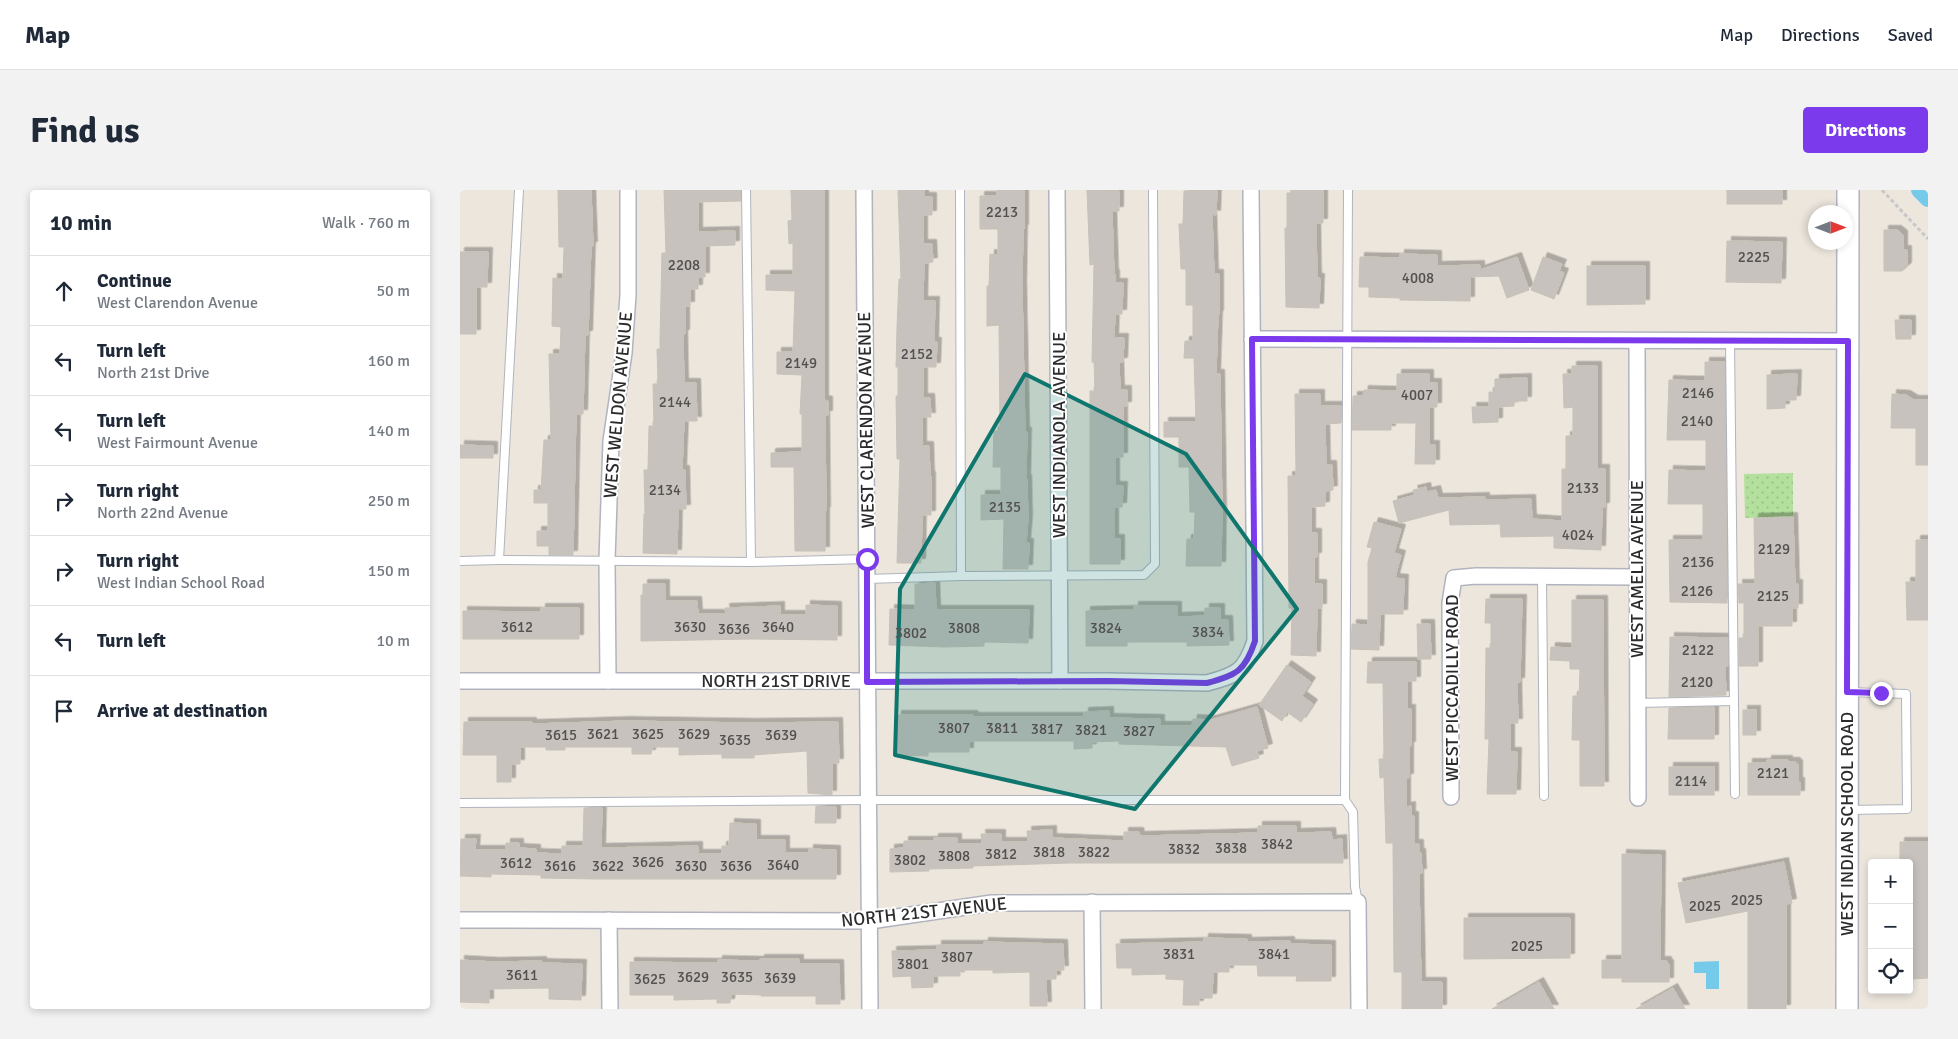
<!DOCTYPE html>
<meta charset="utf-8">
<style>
body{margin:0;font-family:Signika,sans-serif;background:#f2f2f3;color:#1f2937}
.controls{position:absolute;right:15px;bottom:15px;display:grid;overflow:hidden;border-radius:5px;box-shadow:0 2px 8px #0003}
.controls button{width:45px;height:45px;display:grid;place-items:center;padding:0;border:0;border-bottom:1px solid #e0e1e3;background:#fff;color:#1f2937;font:25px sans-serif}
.compass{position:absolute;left:1348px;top:15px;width:45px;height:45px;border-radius:50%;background:#fff;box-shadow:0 2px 8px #0003;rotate:90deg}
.stop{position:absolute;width:15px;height:15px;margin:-11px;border:4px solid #7c3aed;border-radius:50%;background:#fff}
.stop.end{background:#7c3aed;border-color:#fff;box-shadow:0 1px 5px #0008}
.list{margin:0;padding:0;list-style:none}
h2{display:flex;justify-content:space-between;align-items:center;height:65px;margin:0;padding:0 20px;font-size:21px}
h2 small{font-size:16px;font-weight:400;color:#747a83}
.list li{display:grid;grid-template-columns:32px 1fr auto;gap:15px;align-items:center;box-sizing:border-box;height:70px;padding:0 20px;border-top:1px solid #e0e1e3}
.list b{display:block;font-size:19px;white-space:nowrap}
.list p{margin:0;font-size:16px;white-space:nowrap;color:#747a83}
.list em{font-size:16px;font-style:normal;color:#747a83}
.icon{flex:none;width:28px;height:28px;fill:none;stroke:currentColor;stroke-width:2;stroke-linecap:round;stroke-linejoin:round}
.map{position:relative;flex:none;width:1468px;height:819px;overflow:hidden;border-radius:5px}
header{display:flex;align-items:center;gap:30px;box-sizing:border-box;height:70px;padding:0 25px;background:#fff;border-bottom:1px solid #e0e1e3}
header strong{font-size:24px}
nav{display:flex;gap:28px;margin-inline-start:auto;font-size:18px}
.intro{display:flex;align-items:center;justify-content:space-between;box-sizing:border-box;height:120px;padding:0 30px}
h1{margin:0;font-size:35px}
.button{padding:12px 22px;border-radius:5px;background:#7c3aed;color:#fff;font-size:18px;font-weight:700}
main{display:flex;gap:30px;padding:0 30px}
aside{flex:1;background:#fff;border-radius:5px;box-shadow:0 2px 8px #0003}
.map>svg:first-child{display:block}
.park{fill:url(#park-dots)}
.water{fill:#75cae9}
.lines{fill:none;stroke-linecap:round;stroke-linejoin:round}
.canal{stroke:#75cae9;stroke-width:16}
.building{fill:#c7c2bd;stroke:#c7c1b7;filter:url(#shadow)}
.service-casing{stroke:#b1b4be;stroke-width:10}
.minor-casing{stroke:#b1b4be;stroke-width:18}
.secondary-casing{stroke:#b1b4be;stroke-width:24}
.path{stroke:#c8c8c8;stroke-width:3;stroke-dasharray:4 2.5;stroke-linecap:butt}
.service{stroke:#fff;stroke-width:8}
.minor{stroke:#fff;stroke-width:15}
.secondary{stroke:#fff;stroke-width:21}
.route{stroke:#7c3aed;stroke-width:6}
.marked{fill:#0f766e;fill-opacity:0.2;stroke:#0f766e;stroke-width:4;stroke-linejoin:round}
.labels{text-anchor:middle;stroke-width:4;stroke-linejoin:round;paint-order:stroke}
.number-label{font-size:15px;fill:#525150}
.street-label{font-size:18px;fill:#2b2b2b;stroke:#fff}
</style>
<header>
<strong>Map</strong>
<nav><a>Map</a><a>Directions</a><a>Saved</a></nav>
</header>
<div class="intro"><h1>Find us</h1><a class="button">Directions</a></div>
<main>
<aside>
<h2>10 min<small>Walk · 760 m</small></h2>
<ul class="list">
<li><svg class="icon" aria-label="ahead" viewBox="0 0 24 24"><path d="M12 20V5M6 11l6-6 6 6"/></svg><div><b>Continue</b><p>West Clarendon Avenue</p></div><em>50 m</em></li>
<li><svg class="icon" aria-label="left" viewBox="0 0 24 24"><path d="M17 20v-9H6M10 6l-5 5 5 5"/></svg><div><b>Turn left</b><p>North 21st Drive</p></div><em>160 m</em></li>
<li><svg class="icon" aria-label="left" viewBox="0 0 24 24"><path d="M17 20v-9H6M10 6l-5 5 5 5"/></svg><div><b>Turn left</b><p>West Fairmount Avenue</p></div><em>140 m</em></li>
<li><svg class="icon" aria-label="right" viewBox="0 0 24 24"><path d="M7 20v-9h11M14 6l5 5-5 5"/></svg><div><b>Turn right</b><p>North 22nd Avenue</p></div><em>250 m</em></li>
<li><svg class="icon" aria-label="right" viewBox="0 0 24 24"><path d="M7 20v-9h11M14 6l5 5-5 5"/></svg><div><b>Turn right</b><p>West Indian School Road</p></div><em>150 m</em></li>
<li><svg class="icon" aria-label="left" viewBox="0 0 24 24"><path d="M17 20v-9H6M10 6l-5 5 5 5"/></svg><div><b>Turn left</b></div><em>10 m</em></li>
<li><svg class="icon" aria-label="arrive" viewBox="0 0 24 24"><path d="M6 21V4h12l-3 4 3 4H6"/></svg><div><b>Arrive at destination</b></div></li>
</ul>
</aside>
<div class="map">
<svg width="1468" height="819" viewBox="0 0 1468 819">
<defs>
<pattern id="park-dots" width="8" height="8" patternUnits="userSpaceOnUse" patternTransform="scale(1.25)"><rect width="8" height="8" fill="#b3e09c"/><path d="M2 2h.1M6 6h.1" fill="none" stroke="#9ac087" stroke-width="1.8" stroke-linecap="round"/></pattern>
<filter id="shadow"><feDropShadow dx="4.5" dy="-4.5" stdDeviation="0" flood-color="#0004"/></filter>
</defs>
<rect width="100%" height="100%" fill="#ece6dd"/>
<polygon class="park" points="1333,283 1333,327 1285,328 1284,284"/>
<polygon class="water" points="1259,771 1259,799 1246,799 1246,783 1234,783 1234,772"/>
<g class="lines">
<polyline class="canal" points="1459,0 1468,9"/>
</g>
<g class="building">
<polygon points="98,0 131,0 133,56 131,56 128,145 125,145 123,224 116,224 113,365 89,365 89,356 77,356 77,341 88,341 88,313 74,313 74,300 81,300 84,250 91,250 89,164 100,164 101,137 92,136 93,88 103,89 104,57 99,57"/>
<polygon points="204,0 280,0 281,11 238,12 238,42 275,41 275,55 245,56 245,87 238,87 238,99 230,99 230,116 225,116 225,144 223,144 224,193 236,193 237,231 224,231 222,280 225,280 226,319 218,319 217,364 183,363 184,324 185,324 184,280 188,280 189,236 194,236 193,194 198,194 197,159 200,159 200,149 202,63 206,63"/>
<polygon points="331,0 364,0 364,210 368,211 368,225 365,225 366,321 365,321 365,361 335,361 334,277 311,277 311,263 342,262 342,224 340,224 342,185 317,184 317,162 333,162 335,101 306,100 306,85 333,85 333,53 329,54 328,31 332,30"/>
<polygon points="438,0 464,0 464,7 472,7 472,25 463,25 463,54 472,54 473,72 464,73 463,111 475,111 474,152 477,152 476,177 463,177 463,208 470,208 471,227 462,227 462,256 469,256 470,286 471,286 471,325 462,325 461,373 437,373 440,269 437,269 436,206 438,206 438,177 436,177 437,137 439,89 441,89"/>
<polygon points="537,0 564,0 564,39 563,39 562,96 565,242 567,242 566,289 567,289 568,329 566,353 569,353 568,379 543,379 544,329 521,330 521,305 541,305 541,277 533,277 534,241 540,241 539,135 527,136 527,96 529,96 530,64 538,65 538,39 520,39 520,6 537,6"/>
<polygon points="627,0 659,1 659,21 652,21 654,84 655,84 655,93 663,93 662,124 655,124 654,148 664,148 663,172 659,172 660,200 667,200 667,216 663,216 663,267 655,267 655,296 663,296 662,317 654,317 654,349 660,349 660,374 630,374 630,201 635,201 634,172 632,172 634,74 630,75"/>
<polygon points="757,0 756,25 752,24 754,84 759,84 759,125 758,125 756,184 760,184 762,321 761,376 726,376 727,349 734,349 735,322 730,322 729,277 719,277 719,247 704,247 704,232 736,232 734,168 724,168 725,151 733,151 733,115 726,115 726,79 721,79 719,34 723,34 724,1"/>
<polygon points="831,0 863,0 863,33 856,33 857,88 860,88 859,118 826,117 825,38 827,38 827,3 831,3"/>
<rect x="1267" y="0" width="55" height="14"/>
<polygon points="1424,40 1437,40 1443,45 1443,60 1447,60 1447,77 1442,81 1424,81"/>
<polygon points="1267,51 1322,52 1321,93 1266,92"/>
<polygon points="0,62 28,62 27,97 16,97 16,144 0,144"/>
<polygon points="940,64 977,65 977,76 1020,75 1020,80 1057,67 1069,100 1047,108 1039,86 1010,87 1010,111 940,110 940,108 909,107 909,97 899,97 900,67 940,68"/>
<polygon points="1083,67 1102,74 1099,81 1104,83 1094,109 1071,100"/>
<polygon points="1127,76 1185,76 1185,114 1127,115"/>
<polygon points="1435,130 1451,130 1451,149 1436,149"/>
<polygon points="1245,172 1265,172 1267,413 1210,412 1209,350 1243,350 1243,314 1208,314 1209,280 1246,281 1246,250 1207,250 1209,190 1245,191"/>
<polygon points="1112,176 1137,176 1137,279 1145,279 1145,317 1142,317 1141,360 1094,358 1094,346 1041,347 1040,334 990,335 989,320 939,333 933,311 955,305 953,300 966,297 967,302 976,300 978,308 1025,307 1025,310 1071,309 1072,329 1102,331 1102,279 1106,279 1106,246 1113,246 1113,217 1104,218 1103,184 1112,184"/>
<polygon points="937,184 969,184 969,193 977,193 977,217 969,217 969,255 975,255 975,274 955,274 956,233 931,233 931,240 892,240 893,206 903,206 904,200 937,201"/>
<polygon points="1337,184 1336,210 1325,210 1325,218 1307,219 1307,185"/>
<polygon points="1067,188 1067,211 1054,211 1054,216 1038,217 1038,232 1013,233 1012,217 1029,217 1029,202 1035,202 1035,189"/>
<polygon points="835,204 860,204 860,216 881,216 881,233 865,234 866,275 872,275 873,300 865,301 865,316 851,317 851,343 857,343 857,367 854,367 854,394 862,394 862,418 857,418 856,466 831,465 832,418 829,418 828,286 836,286"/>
<polygon points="1432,204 1446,205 1454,210 1468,210 1468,275 1456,275 1456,238 1431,238"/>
<polygon points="0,255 33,256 33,268 0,268"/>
<polygon points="1333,327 1335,394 1338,394 1338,418 1332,418 1332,436 1298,436 1298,476 1279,476 1279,448 1284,448 1284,413 1279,413 1278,394 1295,394 1294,328"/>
<polygon points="914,332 941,339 934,363 941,365 935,388 944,389 943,424 920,424 919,460 891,459 892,434 908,435 908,372 912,358 907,357"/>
<polygon points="1456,350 1468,350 1468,430 1447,430 1446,392 1456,392"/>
<polygon points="475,393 476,420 569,420 568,453 524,452 524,456 485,457 429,455 430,419 455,420 455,394"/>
<polygon points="183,394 205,394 205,411 237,411 238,424 266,424 265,418 320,416 320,425 346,425 346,415 377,416 377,450 293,449 181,451 181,405 183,405"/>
<polygon points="1026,409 1062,409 1060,492 1057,492 1058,533 1050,533 1050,562 1057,562 1056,604 1027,604 1029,549 1025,549 1026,458 1031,458 1031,433 1025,433"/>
<polygon points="1112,410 1143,410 1144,596 1120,596 1120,550 1112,550 1113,506 1119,506 1120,479 1110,479 1110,471 1090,470 1091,457 1112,458"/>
<polygon points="674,416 717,416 717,427 745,426 745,418 760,418 760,430 768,430 769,455 727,456 727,452 667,452 667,456 626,456 626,421 674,420"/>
<polygon points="81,418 119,418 119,449 3,449 3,421 81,422"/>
<polygon points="957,434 970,434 971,469 958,469"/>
<polygon points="1210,447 1268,448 1268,476 1265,476 1266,505 1209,507"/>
<polygon points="908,472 956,472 956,491 947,491 947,519 951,519 951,556 949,556 949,588 946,588 946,617 951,616 951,626 954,626 954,654 959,654 959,663 961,663 962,683 959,683 959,690 961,792 982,792 982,819 942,819 942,782 934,782 933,653 926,653 924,587 920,588 919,569 924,569 923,493 907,493"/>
<polygon points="827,475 851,492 842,506 853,514 841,532 827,522 822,531 799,515"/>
<polygon points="797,517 808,558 797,561 799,568 772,576 766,557 659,554 659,551 632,552 632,558 614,559 614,551 509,551 509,562 468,562 468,566 436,565 437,525 513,525 514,527 624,527 624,522 649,521 649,528 700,529 700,536 732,536 733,529 751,530"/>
<polygon points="1254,517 1254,549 1208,549 1209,518"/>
<rect x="1283" y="520" width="13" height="25"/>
<polygon points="166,531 292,533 378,532 379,573 372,573 372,605 348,603 347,561 294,565 294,568 262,568 262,564 219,565 219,557 192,557 191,564 172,564 172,557 105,557 105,560 86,560 86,557 60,557 60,574 51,574 51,592 37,592 37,565 3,565 4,532 72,532 72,534"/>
<polygon points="1307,570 1328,570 1328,572 1336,572 1336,574 1338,574 1338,592 1340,592 1340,605 1288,605 1288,573 1307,573"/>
<rect x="1209" y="577" width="45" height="28"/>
<polygon points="356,616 376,617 376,633 355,633"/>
<polygon points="124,618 142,618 141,658 238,656 238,664 262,664 262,656 269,656 270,633 296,634 296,650 325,650 325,663 349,663 349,659 376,660 376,689 135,689 81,688 81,685 31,684 31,687 0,686 1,649 16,649 15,660 46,660 46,653 59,653 59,658 76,659 76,663 102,664 102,656 123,656"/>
<polygon points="798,636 836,636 836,643 871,642 872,650 882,649 883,673 610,673 513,676 513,678 469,679 469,681 430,682 430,659 444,658 444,651 474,651 474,648 497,648 497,654 522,654 521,644 541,644 541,652 568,652 567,641 592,640 592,648 664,651 664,642 679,642 680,646 798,643"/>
<polygon points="1440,652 1468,652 1468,788 1453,789 1453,754 1449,754 1449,673 1440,673"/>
<polygon points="1162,664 1201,665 1200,771 1207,771 1207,774 1209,774 1209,792 1162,792 1162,788 1142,788 1142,770 1162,770"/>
<polygon points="1324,672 1332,713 1326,714 1326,819 1288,819 1288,721 1226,733 1218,693"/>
<polygon points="1004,728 1110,728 1110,768 1004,769"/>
<polygon points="744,748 787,749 787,752 830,751 830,754 871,755 871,791 836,791 837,786 798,786 797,775 769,775 769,782 753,782 752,808 739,808 739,815 723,815 724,790 706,789 706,784 672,785 672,778 657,778 656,754 744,752"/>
<polygon points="524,752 603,754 604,780 596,780 596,789 586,789 587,816 570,816 570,782 533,783 533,780 500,780 500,786 473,786 473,797 452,798 451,786 433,787 432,761 477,760 477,755 524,755"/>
<polygon points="300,769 339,769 339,774 379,774 380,814 356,814 356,806 301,806 301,805 271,804 270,813 257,813 257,809 214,810 214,805 170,805 170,772 258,773 258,770 300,771"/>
<polygon points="0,770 35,772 82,771 82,773 122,774 121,810 89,809 89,798 29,799 29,813 0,812"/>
<polygon points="1079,792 1094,819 1032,819"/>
<polygon points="1213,798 1225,819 1176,819"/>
</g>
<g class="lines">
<defs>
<g id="service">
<polyline points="59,0 39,370 291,372 407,369"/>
<polyline points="286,0 291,372"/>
<polyline points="500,0 501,386"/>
<polyline points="888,0 885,610 893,622 895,697 898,712"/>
<polyline points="1270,151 1275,604"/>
<polyline points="0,371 39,370"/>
<polyline points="1082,386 1084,606"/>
<polyline points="407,389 501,386 684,385 695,374 693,0"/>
<polyline points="1177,513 1274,511"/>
<polyline points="0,613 408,610 885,610"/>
<polyline points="1389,620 1447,619 1446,504 1389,502"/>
</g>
<g id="minor">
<polyline points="404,0 410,819"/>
<polyline points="597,0 600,491"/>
<polyline points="792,149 1388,151"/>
<polyline points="1177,151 1178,608"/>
<path d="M0,491h647l100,2c30,-8 38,-12 48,-42l-4,-451"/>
<polyline points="148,491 147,370 151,251 164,163 168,105 168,0"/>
<polyline points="991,607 990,413 994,388 1016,386 1177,387"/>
<polyline points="632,712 633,819"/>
<polyline points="0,730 410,731 532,713 898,712 899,819"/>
<polyline points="149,730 150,819"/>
</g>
<polyline id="secondary" points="1387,819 1388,0"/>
</defs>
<use href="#service" class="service-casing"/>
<use href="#minor" class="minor-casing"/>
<use href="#secondary" class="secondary-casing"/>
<polyline class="path" points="1422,0 1468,49"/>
<use href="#service" class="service"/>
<use href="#minor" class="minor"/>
<use href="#secondary" class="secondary"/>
</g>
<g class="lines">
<path class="route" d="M407,369v123l240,-1 100,2c30,-8 38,-12 48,-42l-3,-302 596,2 -1,351 34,1"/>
</g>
<path class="marked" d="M565,184l161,80 111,155 -162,200 -240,-54 5,-166z"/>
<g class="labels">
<g class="number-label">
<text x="542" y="27">2213</text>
<text x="1294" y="72">2225</text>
<text x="224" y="80">2208</text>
<text x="958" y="93">4008</text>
<text x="457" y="169">2152</text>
<text x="341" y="178">2149</text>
<text x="1238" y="208">2146</text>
<text x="957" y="210">4007</text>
<text x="215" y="217">2144</text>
<text x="1237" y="236">2140</text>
<text x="1123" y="303">2133</text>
<text x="205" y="305">2134</text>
<text x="545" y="322">2135</text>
<text x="1118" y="350">4024</text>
<text x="1314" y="364">2129</text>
<text x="1238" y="377">2136</text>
<text x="1237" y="406">2126</text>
<text x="1313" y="411">2125</text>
<text x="57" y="442">3612</text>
<text x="230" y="442">3630</text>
<text x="318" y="442">3640</text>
<text x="504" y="443">3808</text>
<text x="646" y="443">3824</text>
<text x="274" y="444">3636</text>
<text x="748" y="447">3834</text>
<text x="451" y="448">3802</text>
<text x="1238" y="465">2122</text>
<text x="1237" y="497">2120</text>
<text x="494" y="543">3807</text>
<text x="542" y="543">3811</text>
<text x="587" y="544">3817</text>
<text x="631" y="545">3821</text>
<text x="679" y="546">3827</text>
<text x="143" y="549">3621</text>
<text x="188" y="549">3625</text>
<text x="234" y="549">3629</text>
<text x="101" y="550">3615</text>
<text x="321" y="550">3639</text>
<text x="275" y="555">3635</text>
<text x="1313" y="588">2121</text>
<text x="1231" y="596">2114</text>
<text x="817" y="659">3842</text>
<text x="771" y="663">3838</text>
<text x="724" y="664">3832</text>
<text x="589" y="667">3818</text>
<text x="634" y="667">3822</text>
<text x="541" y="669">3812</text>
<text x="494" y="671">3808</text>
<text x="450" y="675">3802</text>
<text x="188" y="677">3626</text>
<text x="56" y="678">3612</text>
<text x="323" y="680">3640</text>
<text x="100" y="681">3616</text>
<text x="148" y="681">3622</text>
<text x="231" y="681">3630</text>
<text x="276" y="681">3636</text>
<text x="1287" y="715">2025</text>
<text x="1245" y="721">2025</text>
<text x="1067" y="761">2025</text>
<text x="719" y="769">3831</text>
<text x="814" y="769">3841</text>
<text x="497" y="772">3807</text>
<text x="453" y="779">3801</text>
<text x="62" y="790">3611</text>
<text x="233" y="792">3629</text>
<text x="277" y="792">3635</text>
<text x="320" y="793">3639</text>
<text x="190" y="794">3625</text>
</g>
<g class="street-label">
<text transform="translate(158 215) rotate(-85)" y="6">WEST WELDON AVENUE</text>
<text transform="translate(406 230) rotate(-91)" y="6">WEST CLARENDON AVENUE</text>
<text transform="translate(599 245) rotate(-90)" y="6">WEST INDIANOLA AVENUE</text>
<text transform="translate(1177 379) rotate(-90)" y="6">WEST AMELIA AVENUE</text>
<text x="316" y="497">NORTH 21ST DRIVE</text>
<text transform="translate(992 498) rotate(-90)" y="6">WEST PICCADILLY ROAD</text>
<text transform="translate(1387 634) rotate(-90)" y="6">WEST INDIAN SCHOOL ROAD</text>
<text transform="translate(464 722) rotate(-6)" y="6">NORTH 21ST AVENUE</text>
</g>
</g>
</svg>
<div class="controls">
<button>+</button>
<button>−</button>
<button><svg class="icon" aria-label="locate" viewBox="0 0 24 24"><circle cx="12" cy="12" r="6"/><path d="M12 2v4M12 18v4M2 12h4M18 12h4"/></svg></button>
</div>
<svg class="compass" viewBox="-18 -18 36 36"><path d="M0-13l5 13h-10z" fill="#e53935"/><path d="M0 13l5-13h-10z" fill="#747a83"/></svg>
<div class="stop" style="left:407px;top:369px"></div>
<div class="stop end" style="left:1421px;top:503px"></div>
</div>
</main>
